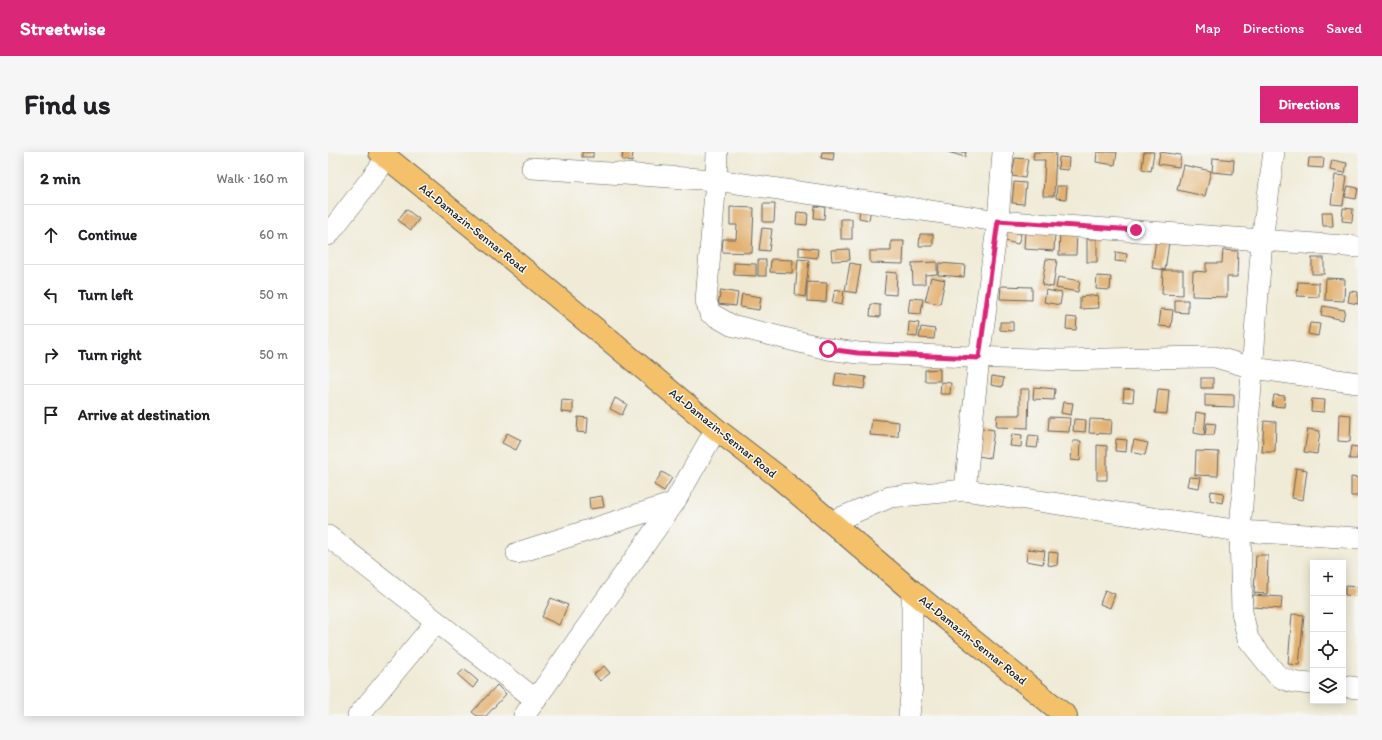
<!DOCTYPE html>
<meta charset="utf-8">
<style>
body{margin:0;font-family:Itim,sans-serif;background:#f6f6f6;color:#202124}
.controls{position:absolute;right:12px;bottom:12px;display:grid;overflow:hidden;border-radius:0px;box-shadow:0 2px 10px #0003}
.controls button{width:36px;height:36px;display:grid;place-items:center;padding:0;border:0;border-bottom:1px solid #e0e0e0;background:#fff;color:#202124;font:20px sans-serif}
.stop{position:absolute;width:12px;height:12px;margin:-9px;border:3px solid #db2777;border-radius:50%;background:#fff}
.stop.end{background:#db2777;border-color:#fff;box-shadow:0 1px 4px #0008}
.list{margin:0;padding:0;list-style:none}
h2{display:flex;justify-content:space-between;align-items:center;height:52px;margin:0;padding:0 16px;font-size:17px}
h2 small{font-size:13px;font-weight:400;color:#757577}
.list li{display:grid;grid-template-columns:26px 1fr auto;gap:12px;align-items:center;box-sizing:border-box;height:60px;padding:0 16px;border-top:1px solid #e0e0e0}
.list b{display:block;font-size:15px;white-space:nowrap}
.list em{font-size:13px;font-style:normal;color:#757577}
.icon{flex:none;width:22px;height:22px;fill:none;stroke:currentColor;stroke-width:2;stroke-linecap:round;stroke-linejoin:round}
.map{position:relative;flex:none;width:1030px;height:564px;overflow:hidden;border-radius:0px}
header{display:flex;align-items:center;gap:24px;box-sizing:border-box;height:56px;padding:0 20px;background:#db2777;color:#fff}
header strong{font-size:19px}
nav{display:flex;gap:22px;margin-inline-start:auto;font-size:14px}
.intro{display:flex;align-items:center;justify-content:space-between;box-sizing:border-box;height:96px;padding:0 24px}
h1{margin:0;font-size:28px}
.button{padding:10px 18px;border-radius:0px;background:#db2777;color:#fff;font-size:14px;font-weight:700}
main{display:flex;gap:24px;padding:0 24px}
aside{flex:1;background:#fff;border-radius:0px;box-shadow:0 2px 10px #0003}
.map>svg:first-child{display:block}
.building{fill:#e2b070}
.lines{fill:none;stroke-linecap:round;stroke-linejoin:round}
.minor-casing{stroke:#66645d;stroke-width:22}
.highway-casing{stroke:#66645d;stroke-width:24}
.minor{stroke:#fff;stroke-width:21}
.highway{stroke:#f4c16a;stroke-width:22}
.route{stroke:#db2777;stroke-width:5}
.labels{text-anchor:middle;stroke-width:3;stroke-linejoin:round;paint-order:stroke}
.street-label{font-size:12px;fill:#1c1c1c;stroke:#f6f6f2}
</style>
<header>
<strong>Streetwise</strong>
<nav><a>Map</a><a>Directions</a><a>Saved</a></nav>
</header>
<div class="intro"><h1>Find us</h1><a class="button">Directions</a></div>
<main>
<aside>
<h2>2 min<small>Walk · 160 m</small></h2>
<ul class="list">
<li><svg class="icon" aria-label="ahead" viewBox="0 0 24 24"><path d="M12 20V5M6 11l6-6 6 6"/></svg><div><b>Continue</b></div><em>60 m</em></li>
<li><svg class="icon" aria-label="left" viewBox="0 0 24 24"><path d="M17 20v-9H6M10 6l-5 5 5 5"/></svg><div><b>Turn left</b></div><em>50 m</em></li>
<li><svg class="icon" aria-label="right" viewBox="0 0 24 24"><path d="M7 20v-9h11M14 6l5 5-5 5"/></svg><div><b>Turn right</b></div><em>50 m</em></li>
<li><svg class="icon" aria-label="arrive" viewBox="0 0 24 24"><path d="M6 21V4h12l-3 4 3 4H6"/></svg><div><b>Arrive at destination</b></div></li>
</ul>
</aside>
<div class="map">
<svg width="1030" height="564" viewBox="0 0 1030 564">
<rect width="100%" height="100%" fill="#f6f6f2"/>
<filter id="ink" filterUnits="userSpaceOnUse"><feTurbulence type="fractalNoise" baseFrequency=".025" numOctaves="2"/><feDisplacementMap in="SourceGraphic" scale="8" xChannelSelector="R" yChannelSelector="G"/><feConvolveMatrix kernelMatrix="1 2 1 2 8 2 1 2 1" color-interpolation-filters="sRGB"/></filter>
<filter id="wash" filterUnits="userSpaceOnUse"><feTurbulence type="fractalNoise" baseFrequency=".012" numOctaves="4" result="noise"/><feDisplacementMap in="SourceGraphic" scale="16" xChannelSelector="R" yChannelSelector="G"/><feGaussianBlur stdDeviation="0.9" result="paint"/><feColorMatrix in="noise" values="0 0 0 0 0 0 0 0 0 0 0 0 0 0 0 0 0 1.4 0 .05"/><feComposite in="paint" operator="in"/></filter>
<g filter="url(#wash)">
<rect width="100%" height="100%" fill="#f0ebd7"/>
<g id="blocks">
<g class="building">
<rect x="254" y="0" width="11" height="5"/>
<polygon points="295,0 305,0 304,10 294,8"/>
<polygon points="494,0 506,0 505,8 493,6"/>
<polygon points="620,0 638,0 637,5"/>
<polygon points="706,0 728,0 726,44 715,44 717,8 705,8"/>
<polygon points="769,0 789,0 787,13 768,10"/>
<polygon points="816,0 826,0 823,19 814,17"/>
<polygon points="832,0 853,3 851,15 830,12"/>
<polygon points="731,5 741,6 740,18 730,17"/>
<polygon points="687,6 700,7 697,26 684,24"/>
<polygon points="885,6 906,8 905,22 884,20"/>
<polygon points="981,6 996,6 995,16 980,15"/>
<polygon points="1004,8 1019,11 1017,21 1002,18"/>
<polygon points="855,13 883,19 877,44 849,38"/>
<polygon points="1007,23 1019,24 1015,53 1003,52"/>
<polygon points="686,30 698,31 696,52 684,51"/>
<polygon points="729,34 739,34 738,47 728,46"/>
<polygon points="1020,34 1030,36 1028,47 1017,45"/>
<polygon points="435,52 447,52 446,70 435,70"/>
<polygon points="487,54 497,55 496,67 486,66"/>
<polygon points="402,55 426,56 424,101 394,100 395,87 408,87 409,73 402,73"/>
<polygon points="532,56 543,57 541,68 531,66"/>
<polygon points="1015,56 1025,57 1024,70 1014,69"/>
<polygon points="78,57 91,67 83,78 70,68"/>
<polygon points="469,60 480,61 479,73 468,72"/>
<polygon points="994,60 1004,60 1005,74 995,74"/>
<rect x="513" y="67" width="11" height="20"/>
<polygon points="434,76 444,77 441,99 431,98"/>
<polygon points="674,77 693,82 690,92 672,88"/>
<polygon points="697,79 727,81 726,99 696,97"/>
<polygon points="732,79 749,79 748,103 731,103"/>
<polygon points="592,82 605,82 605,94 591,94"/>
<rect x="759" y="87" width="10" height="23"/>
<polygon points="828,88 841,90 837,118 824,116"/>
<polygon points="563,89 576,89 575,112 542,111 542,99 563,99"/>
<polygon points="471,95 490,97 489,106 471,104"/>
<polygon points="521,97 522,108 504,109 503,98"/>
<polygon points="895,98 910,99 909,125 899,125 899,145 864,144 865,119 878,120 878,111 894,111"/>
<polygon points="788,100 799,102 798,110 787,109"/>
<rect x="984" y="106" width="12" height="16"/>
<polygon points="443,107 465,108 464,121 442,120"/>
<polygon points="470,107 481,108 477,145 467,143"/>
<polygon points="718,107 729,108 725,135 714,133"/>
<rect x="430" y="108" width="8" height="16"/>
<polygon points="609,110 609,122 597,123 597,132 585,132 584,111"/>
<polygon points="406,111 428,112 428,124 406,123"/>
<polygon points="522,111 533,113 528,141 517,139"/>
<polygon points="611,111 637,113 636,125 610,123"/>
<polygon points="835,118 855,118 855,143 834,142"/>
<polygon points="558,120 569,121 568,143 556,142"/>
<polygon points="769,124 783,125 782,138 768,137"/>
<polygon points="603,125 617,128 612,152 597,149"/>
<polygon points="730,125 752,129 750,140 728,136"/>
<polygon points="998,126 1017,127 1016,149 997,148"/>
<polygon points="479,130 499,131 498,150 479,149"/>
<polygon points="970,130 991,131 991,145 969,144"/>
<polygon points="673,134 704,135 704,148 672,147"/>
<polygon points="507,137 516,139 514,153 504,151"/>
<polygon points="393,138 410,141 408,154 390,152"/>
<polygon points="718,138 734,141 732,153 716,150"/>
<polygon points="1022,139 1030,140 1030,152 1020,150"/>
<polygon points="414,142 433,145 431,158 412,155"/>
<polygon points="770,143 771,156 752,157 752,145"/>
<polygon points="582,146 595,147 593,162 580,161"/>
<polygon points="847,148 860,148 860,161 847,160"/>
<polygon points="543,152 552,153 552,165 542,164"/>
<polygon points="995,154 1017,158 1015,168 993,163"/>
<polygon points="833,157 845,158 843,175 831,174"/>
<polygon points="739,165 749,166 748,178 738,177"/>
<polygon points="581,170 591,171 589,185 580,184"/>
<polygon points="672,170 685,170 685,179 672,178"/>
<polygon points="982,171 992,172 990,184 980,182"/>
<polygon points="593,175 607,177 606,187 591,186"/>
<polygon points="612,217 612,229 597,229 597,218"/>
<polygon points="508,221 538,225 536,237 506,233"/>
<polygon points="664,224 676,226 674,235 663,233"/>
<rect x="873" y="226" width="12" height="10"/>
<polygon points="613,230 623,231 622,242 612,242"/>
<polygon points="706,235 727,237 726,248 705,247"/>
<polygon points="692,237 701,237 700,276 668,275 669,263 692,263"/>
<polygon points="796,237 806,238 805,250 795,249"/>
<polygon points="830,237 841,238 839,262 827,261"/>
<polygon points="877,242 906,243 906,255 877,254"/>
<polygon points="946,243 957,244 956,255 944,254"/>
<polygon points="287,246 299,252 294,263 282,257"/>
<polygon points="984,247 997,248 996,260 983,259"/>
<polygon points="234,248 245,249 245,261 233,260"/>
<polygon points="735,250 745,251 743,263 733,261"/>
<polygon points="868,260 878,262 876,283 866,281"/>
<polygon points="1011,262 1023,263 1022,290 1010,289"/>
<polygon points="250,265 260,266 259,281 249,280"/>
<polygon points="721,265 742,266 741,280 720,279"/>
<polygon points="544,267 571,270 570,285 542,283"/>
<polygon points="746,267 758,268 757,280 745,279"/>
<polygon points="762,267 784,268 783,282 761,281"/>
<polygon points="936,269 948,270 947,300 934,300"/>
<polygon points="879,271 888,272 886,283 877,283"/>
<polygon points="654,276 666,278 662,306 650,304"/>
<polygon points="980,277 992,279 989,302 976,300"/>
<polygon points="179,281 193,288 188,298 174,291"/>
<polygon points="684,282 694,283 693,295 682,294"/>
<polygon points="701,283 711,284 709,296 699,295"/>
<polygon points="788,287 799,288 798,300 787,299"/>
<polygon points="806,288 820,291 817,303 803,300"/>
<polygon points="745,289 753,289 752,309 743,308"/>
<polygon points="769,293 779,294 779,328 769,328"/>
<polygon points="1023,294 1030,295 1029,307 1021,307"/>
<polygon points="868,299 891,300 890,324 867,323"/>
<polygon points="968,316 979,318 975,348 964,346"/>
<polygon points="334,320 344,326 336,339 326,333"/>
<polygon points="861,325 873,326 871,336 859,334"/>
<polygon points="1023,325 1030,326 1030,344 1023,344"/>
<polygon points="883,339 896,341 894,351 882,348"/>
<polygon points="274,344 276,355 262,357 261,346"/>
<polygon points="700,397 717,399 715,412 698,409"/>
<polygon points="721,400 730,401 729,414 720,413"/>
<polygon points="928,403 940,403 939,442 926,441"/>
<polygon points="1017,434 1030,435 1030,444 1017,443"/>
<polygon points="777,438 787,442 782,456 772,452"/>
<polygon points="925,443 954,445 953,457 924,455"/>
<polygon points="223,446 240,453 231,473 214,465"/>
<polygon points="964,462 976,463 971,513 960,512"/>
<polygon points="276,514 282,521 272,529 266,522"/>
<polygon points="136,517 150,529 145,536 130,523"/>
<polygon points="169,533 178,542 158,564 149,564 144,560"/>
</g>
</g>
</g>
<g filter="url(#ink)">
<use href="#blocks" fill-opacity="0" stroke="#66645d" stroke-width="1"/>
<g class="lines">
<defs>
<g id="minor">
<polyline points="389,0 388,28 378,149 382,161 403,173 500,197 530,201 732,208 873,205 887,205 925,216 1030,231"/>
<path d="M946,0l-12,88 -22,291 2,81 6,27 28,35c11,9 23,9 37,10"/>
<polyline points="204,16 388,28 670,69 1030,95"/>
<polyline points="0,83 59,6"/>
<polyline points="637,338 651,206 670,69 675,0"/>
<polyline points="503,370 562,345 637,338 912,379 1030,386"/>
<polyline points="0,384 208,548"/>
<polyline points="189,401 346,351"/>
<polyline points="1015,534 1030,536"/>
<polyline points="30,564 108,470"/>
<polyline points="196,564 346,351 388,277"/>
<polyline points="581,564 584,532 584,439"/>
</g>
<polyline id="highway" points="52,0 163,90 388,277 448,323 584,439 738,564"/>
</defs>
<use href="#minor" class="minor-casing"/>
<use href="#highway" class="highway-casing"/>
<use href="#minor" class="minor"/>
<use href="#highway" class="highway"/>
</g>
</g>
<g class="lines" filter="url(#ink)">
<polyline class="route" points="500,197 530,201 651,206 670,69 808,78"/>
</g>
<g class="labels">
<g class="street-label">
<text transform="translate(145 76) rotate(39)" y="4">Ad-Damazin-Sennar Road</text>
<text transform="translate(395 281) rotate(39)" y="4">Ad-Damazin-Sennar Road</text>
<text transform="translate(645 488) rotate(39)" y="4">Ad-Damazin-Sennar Road</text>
</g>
</g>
</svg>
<div class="controls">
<button>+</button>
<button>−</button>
<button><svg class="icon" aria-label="locate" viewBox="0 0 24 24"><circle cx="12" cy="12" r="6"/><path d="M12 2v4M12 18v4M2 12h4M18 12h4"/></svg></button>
<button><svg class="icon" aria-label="layers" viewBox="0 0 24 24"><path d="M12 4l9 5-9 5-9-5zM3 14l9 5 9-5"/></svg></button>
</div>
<div class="stop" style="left:500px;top:197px"></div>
<div class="stop end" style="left:808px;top:78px"></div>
</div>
</main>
